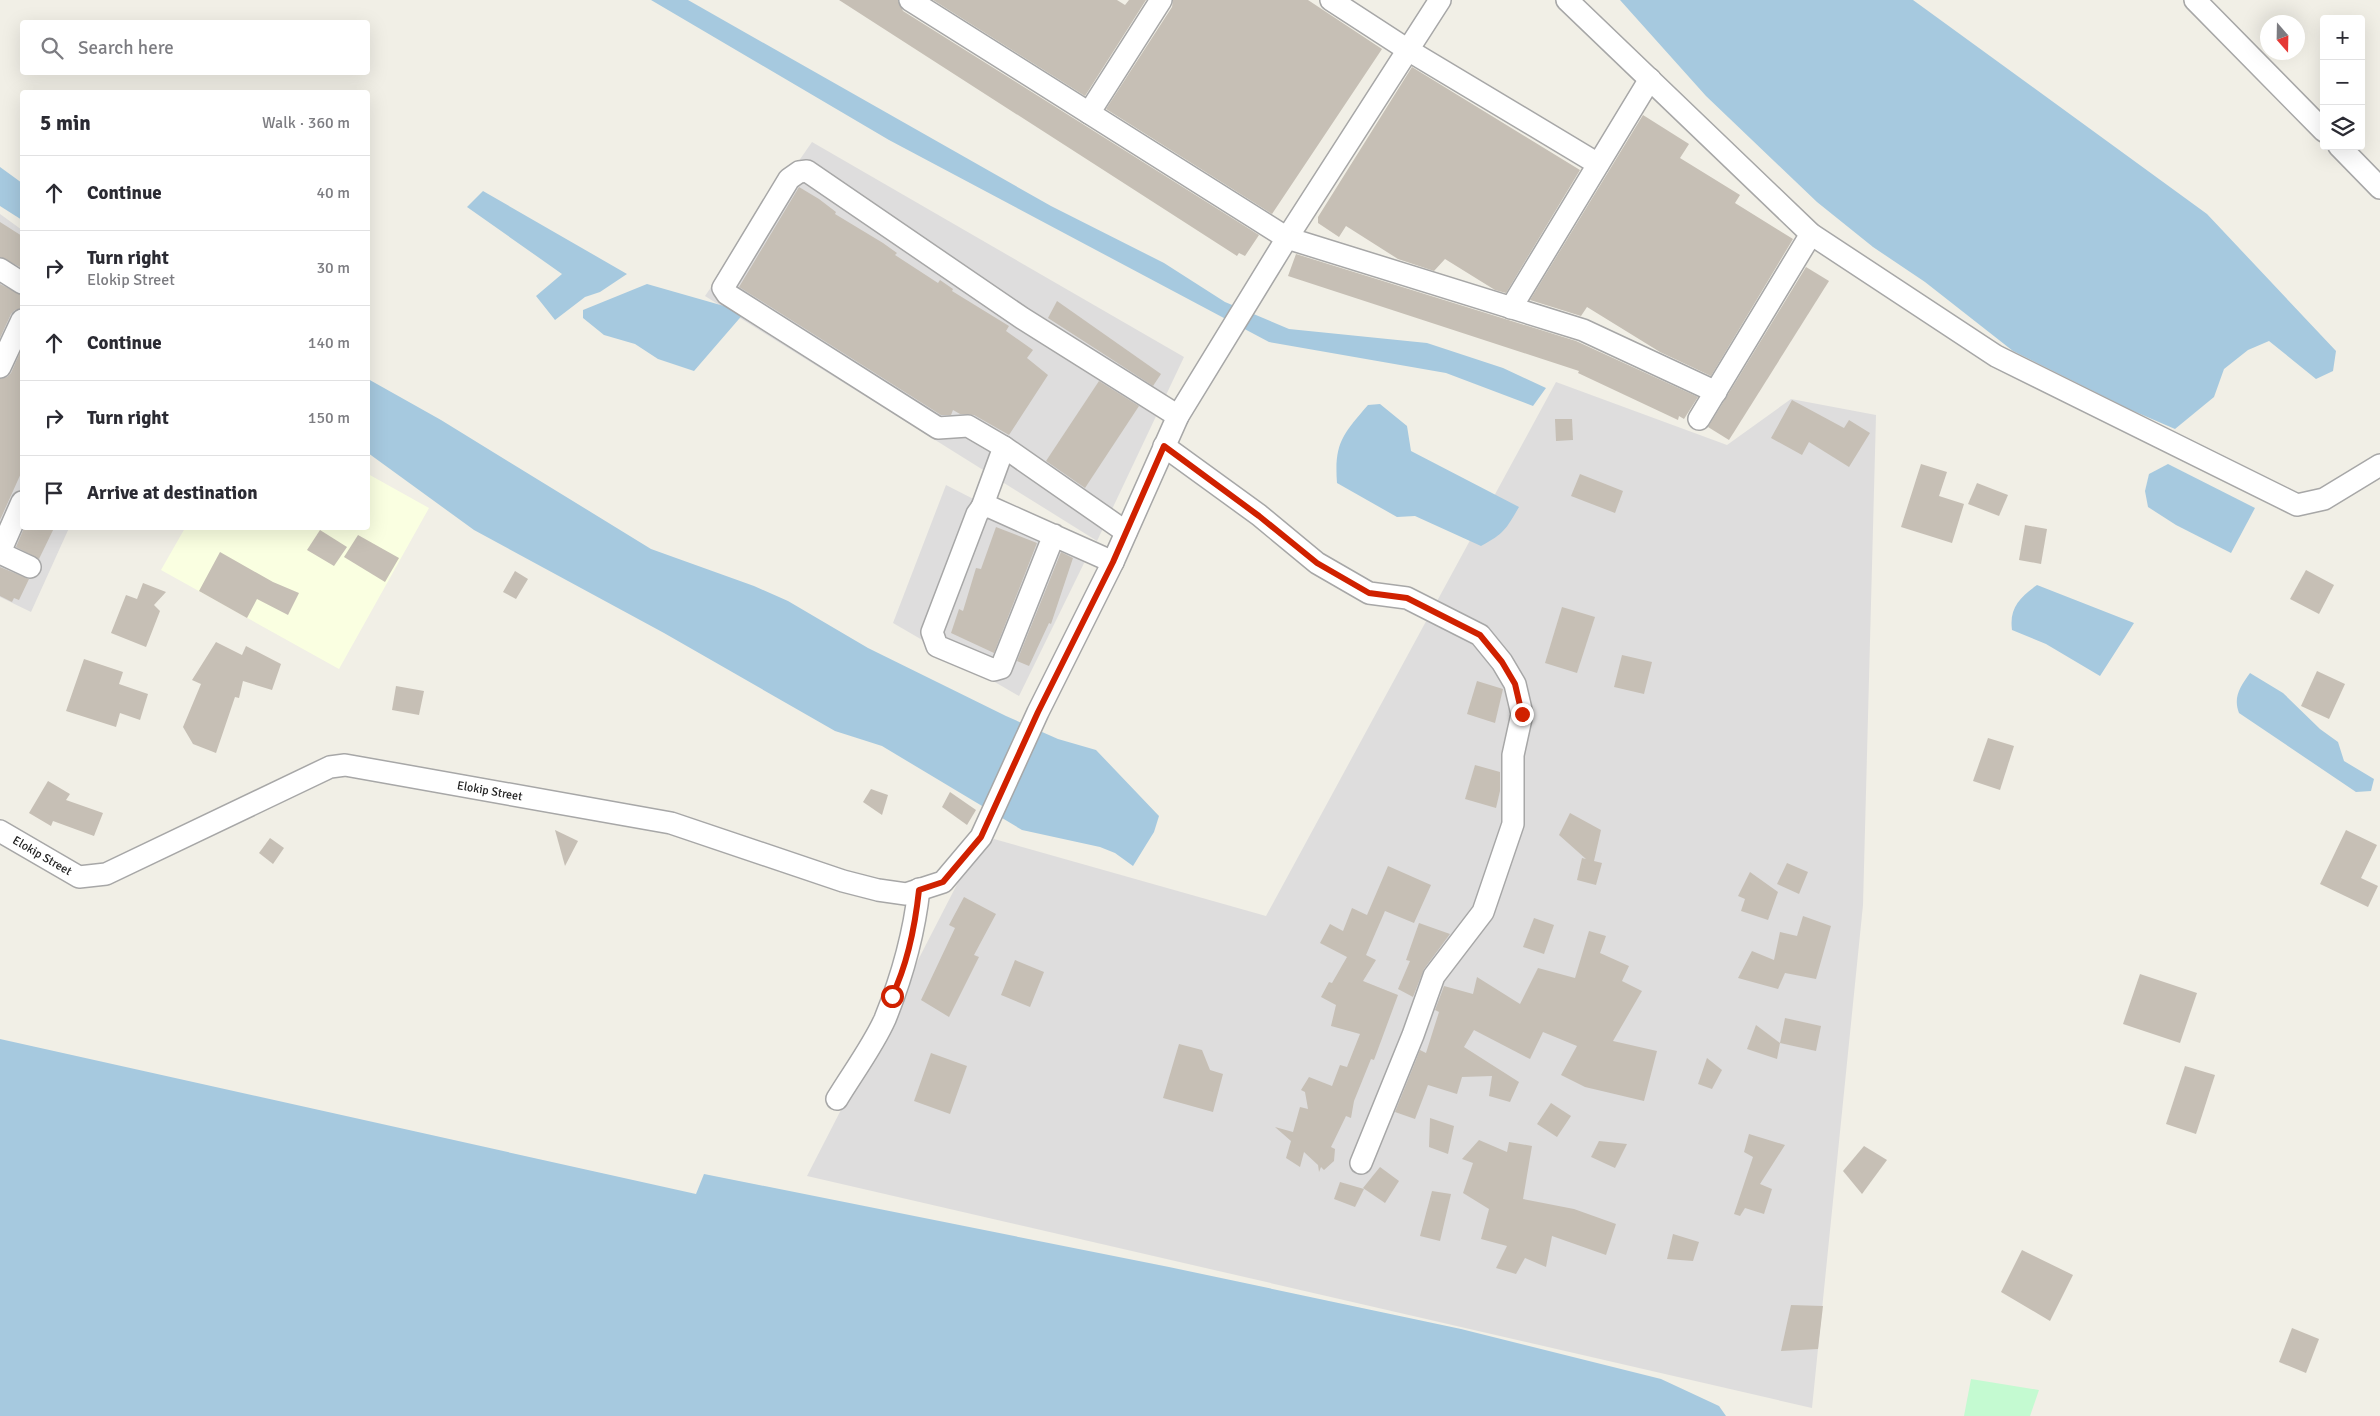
<!DOCTYPE html>
<meta charset="utf-8">
<style>
body{margin:0;font-family:Signika,sans-serif;background:#f7f7f7;color:#2b2b33}
.controls{position:absolute;right:15px;top:15px;display:grid;overflow:hidden;border-radius:5px;box-shadow:0 5px 20px #0002}
.controls button{width:45px;height:45px;display:grid;place-items:center;padding:0;border:0;border-bottom:1px solid #e1e1e2;background:#fff;color:#2b2b33;font:25px sans-serif}
.compass{position:absolute;left:2260px;top:15px;width:45px;height:45px;border-radius:50%;background:#fff;box-shadow:0 5px 20px #0002;rotate:160deg}
.stop{position:absolute;width:15px;height:15px;margin:-11px;border:4px solid #d02100;border-radius:50%;background:#fff}
.stop.end{background:#d02100;border-color:#fff;box-shadow:0 1px 5px #0008}
.list{margin:0;padding:0;list-style:none}
h2{display:flex;justify-content:space-between;align-items:center;height:65px;margin:0;padding:0 20px;font-size:21px}
h2 small{font-size:16px;font-weight:400;color:#7c7c81}
.list li{display:grid;grid-template-columns:32px 1fr auto;gap:15px;align-items:center;box-sizing:border-box;height:75px;padding:0 20px;border-top:1px solid #e1e1e2}
.list b{display:block;font-size:19px;white-space:nowrap}
.list p{margin:0;font-size:16px;white-space:nowrap;color:#7c7c81}
.list em{font-size:16px;font-style:normal;color:#7c7c81}
.icon{flex:none;width:28px;height:28px;fill:none;stroke:currentColor;stroke-width:2;stroke-linecap:round;stroke-linejoin:round}
.map{position:relative;flex:none;width:2380px;height:1416px;overflow:hidden}
.search{position:absolute;background:#fff;box-shadow:0 5px 20px #0002;left:20px;top:20px;width:350px;height:55px;display:flex;align-items:center;gap:12px;box-sizing:border-box;padding:0 18px;border-radius:5px;color:#7c7c81;font-size:19px}
.panel{position:absolute;background:#fff;box-shadow:0 5px 20px #0002;left:20px;top:90px;width:350px;height:440px;border-radius:5px}
.map>svg:first-child{display:block}
.residential{fill:#dedddd}
.education{fill:#faffe1}
.park{fill:#c4fad1}
.water{fill:#a6c9df}
.building{fill:#c6bfb5}
.lines{fill:none;stroke-linecap:round;stroke-linejoin:round}
.street-casing{stroke:#a7a7a7;stroke-width:24}
.street{stroke:#fff;stroke-width:21}
.route{stroke:#d02100;stroke-width:6}
.labels{text-anchor:middle;stroke-width:4;stroke-linejoin:round;paint-order:stroke}
.street-label{font-size:12px;fill:#202020;stroke:#fff}
</style>
<div class="map">
<svg width="2380" height="1416" viewBox="0 0 2380 1416">
<rect width="100%" height="100%" fill="#f1efe6"/>
<g class="residential">
<polygon points="812,142 1184,357 1097,541 705,296"/>
<polygon points="0,214 22,230 22,528 69,528 31,612 0,597"/>
<polygon points="1556,382 1727,445 1791,399 1876,415 1863,905 1812,1408 807,1176 969,861 994,839 1266,916"/>
<polygon points="946,485 1087,557 1019,696 893,623"/>
</g>
<polygon class="education" points="368,474 429,508 339,669 161,570 185,528 368,528"/>
<polygon class="park" points="1971,1379 2039,1390 2030,1416 1964,1416"/>
<g class="water">
<polygon points="651,0 688,0 1051,206 1164,263 1225,302 1289,329 1427,343 1503,368 1546,388 1533,406 1446,373 1269,342 889,140"/>
<polygon points="1620,0 1913,0 2207,214 2336,351 2333,371 2316,379 2269,341 2248,350 2224,369 2214,397 2175,429 2131,410 2013,351 1925,282 1873,247 1817,202 1706,96"/>
<polygon points="0,167 22,183 22,220 0,206"/>
<polygon points="483,191 627,274 600,292 585,297 555,320 536,296 562,274 467,207"/>
<polygon points="647,284 745,312 694,371 658,359 635,344 604,335 583,318 583,310"/>
<polygon points="368,379 441,420 651,549 754,586 788,601 868,648 1006,716 1058,739 1096,750 1159,816 1154,832 1133,866 1115,853 1100,847 1022,830 882,746 835,731 664,633 474,530 368,453"/>
<path d="M1380,404l27,22 4,25 108,56c-13,22 -14,26 -38,39l-66,-30 -18,1 -60,-34c-3,-40 6,-49 31,-78z"/>
<polygon points="2168,464 2255,508 2231,553 2176,525 2148,507 2145,491 2149,474"/>
<path d="M2037,585l97,38 -34,53 -54,-32 -34,-14c-3,-22 8,-33 25,-45z"/>
<path d="M2250,673l33,20 37,36 18,13 6,19 30,18 -3,12 -15,1 -117,-79c-6,-16 1,-26 11,-40z"/>
<polygon points="0,1039 696,1194 704,1174 1169,1267 1461,1329 1661,1379 1719,1406 1726,1416 0,1416"/>
</g>
<g class="building">
<polygon points="839,0 898,0 903,11 1259,235 1245,256 1239,253 1237,256"/>
<polygon points="933,0 1117,0 1125,5 1129,0 1146,0 1085,96"/>
<polygon points="1173,0 1308,0 1382,49 1272,214 1106,109 1172,7"/>
<polygon points="1412,67 1580,170 1506,293 1495,290 1445,259 1434,271 1398,259 1346,226 1339,237 1318,223 1318,217"/>
<polygon points="1643,115 1689,144 1680,158 1740,195 1735,203 1793,239 1711,376 1660,352 1587,307 1581,316 1530,300"/>
<polygon points="799,187 819,199 836,212 835,214 883,243 897,253 895,255 938,283 940,280 953,289 952,291 1009,326 1006,331 1033,350 1027,358 1048,375 1009,435 974,415 960,414 953,410 951,415 941,415 739,287"/>
<polygon points="0,222 22,236 22,268 0,257"/>
<polygon points="1296,254 1576,341 1698,397 1684,419 1679,416 1678,420 1578,373 1579,371 1288,276"/>
<polygon points="1806,267 1829,281 1729,440 1708,427"/>
<polygon points="0,284 22,295 22,308 15,310 11,314 0,338"/>
<polygon points="1057,301 1161,374 1153,386 1048,318"/>
<polygon points="22,348 22,471 0,520 0,379 7,377 11,373"/>
<polygon points="1099,381 1139,406 1085,488 1046,461"/>
<polygon points="1792,400 1844,428 1849,420 1870,433 1849,467 1809,442 1802,455 1771,438"/>
<polygon points="1555,419 1572,419 1573,440 1556,441"/>
<polygon points="1921,464 1947,472 1939,496 1964,504 1952,543 1901,527"/>
<polygon points="1580,474 1623,491 1615,513 1571,496"/>
<polygon points="1977,483 2008,495 1999,516 1968,504"/>
<polygon points="2025,525 2047,529 2041,564 2019,560"/>
<polygon points="996,527 1037,543 994,653 951,633 959,609 963,611 976,568 981,569"/>
<polygon points="24,528 54,528 39,559 16,547"/>
<polygon points="320,530 347,547 334,566 307,550"/>
<polygon points="358,535 399,558 385,582 344,557"/>
<polygon points="220,552 273,582 299,593 288,615 257,599 247,618 199,591"/>
<polygon points="1061,552 1073,558 1051,624 1049,623 1029,666 1017,661"/>
<polygon points="0,567 29,579 19,600 14,598 12,602 0,596"/>
<polygon points="2306,570 2334,585 2319,614 2290,599"/>
<polygon points="515,571 528,579 516,599 503,592"/>
<polygon points="143,583 166,592 154,605 160,611 146,647 111,633 126,595 137,599"/>
<polygon points="1562,607 1595,617 1577,673 1545,663"/>
<polygon points="216,642 242,655 246,646 281,664 272,690 243,681 239,698 235,697 216,753 193,744 183,727 201,684 192,680"/>
<polygon points="1622,655 1652,662 1644,694 1614,687"/>
<polygon points="84,659 123,672 119,684 148,694 140,720 120,713 116,727 66,711"/>
<polygon points="2317,671 2345,684 2329,719 2301,706"/>
<polygon points="1477,681 1503,689 1495,723 1467,714"/>
<polygon points="396,686 424,691 419,715 392,710"/>
<polygon points="1988,738 2014,746 2000,790 1973,781"/>
<polygon points="1475,765 1500,772 1500,791 1496,808 1465,799"/>
<polygon points="48,781 70,794 66,800 103,813 94,836 53,821 51,826 29,813"/>
<polygon points="871,789 888,795 882,815 863,802"/>
<polygon points="950,792 976,810 967,825 942,807"/>
<polygon points="1570,813 1601,830 1594,861 1602,863 1596,885 1577,880 1582,858 1586,859 1559,835"/>
<polygon points="555,830 578,841 565,866"/>
<polygon points="2346,830 2377,845 2361,878 2378,886 2368,907 2320,884"/>
<polygon points="270,838 284,848 273,864 259,853"/>
<polygon points="1787,863 1808,872 1799,894 1777,884"/>
<polygon points="1388,866 1431,885 1414,923 1385,911 1366,955 1376,960 1363,981 1398,995 1374,1060 1371,1059 1354,1101 1351,1118 1346,1116 1331,1147 1335,1149 1334,1161 1324,1170 1321,1167 1319,1172 1318,1165 1304,1152 1300,1167 1286,1158 1291,1141 1275,1127 1293,1132 1300,1107 1308,1109 1305,1092 1301,1090 1309,1077 1332,1086 1340,1065 1347,1067 1360,1034 1331,1026 1336,1005 1321,997 1329,982 1332,983 1347,957 1320,943 1330,924 1343,931 1352,908 1367,915"/>
<polygon points="1750,872 1778,892 1768,920 1741,911 1745,899 1738,896"/>
<polygon points="964,897 996,914 974,955 979,957 949,1017 921,1000 955,928 949,925"/>
<polygon points="1803,916 1831,926 1816,979 1785,973 1778,989 1738,978 1752,951 1774,960 1780,932 1797,936"/>
<polygon points="1534,918 1554,925 1544,954 1523,947"/>
<polygon points="1419,923 1450,934 1424,969 1413,997 1398,989 1410,961 1406,960"/>
<polygon points="1589,931 1606,936 1600,953 1629,966 1622,981 1642,991 1613,1041 1657,1051 1644,1101 1585,1087 1561,1075 1577,1046 1543,1032 1530,1059 1474,1030 1464,1047 1519,1082 1510,1102 1489,1096 1492,1076 1462,1077 1457,1094 1428,1085 1415,1119 1395,1112 1420,1050 1426,1053 1439,1012 1435,1010 1444,986 1473,994 1477,977 1520,1004 1538,968 1575,978"/>
<polygon points="1015,960 1044,972 1030,1007 1001,995"/>
<polygon points="2140,974 2197,993 2180,1043 2123,1024"/>
<polygon points="1785,1018 1821,1026 1816,1051 1780,1043"/>
<polygon points="1756,1025 1780,1043 1777,1059 1747,1049"/>
<polygon points="1179,1044 1202,1050 1210,1070 1223,1074 1213,1112 1163,1098"/>
<polygon points="931,1053 967,1066 950,1114 914,1101"/>
<polygon points="1707,1058 1722,1070 1712,1089 1698,1084"/>
<polygon points="2185,1066 2215,1075 2196,1134 2166,1124"/>
<polygon points="1551,1103 1571,1116 1557,1137 1537,1124"/>
<polygon points="1430,1118 1454,1126 1448,1154 1429,1147"/>
<polygon points="1749,1134 1785,1145 1760,1184 1772,1189 1764,1214 1745,1208 1740,1216 1734,1214 1753,1157 1744,1152"/>
<polygon points="1479,1140 1507,1152 1509,1142 1532,1146 1523,1199 1574,1209 1616,1224 1606,1255 1552,1236 1546,1267 1525,1258 1516,1274 1496,1268 1507,1246 1481,1239 1489,1209 1463,1193 1473,1163 1462,1159"/>
<polygon points="1599,1141 1627,1144 1615,1168 1591,1157"/>
<polygon points="1864,1146 1887,1160 1862,1194 1843,1171"/>
<polygon points="1380,1167 1399,1181 1385,1203 1363,1188"/>
<polygon points="1340,1182 1364,1189 1355,1207 1334,1199"/>
<polygon points="1432,1191 1451,1194 1440,1241 1420,1236"/>
<polygon points="1673,1234 1699,1242 1693,1261 1667,1259"/>
<polygon points="2022,1250 2073,1275 2050,1321 2001,1292"/>
<polygon points="1791,1305 1823,1306 1818,1349 1781,1351"/>
<polygon points="2292,1328 2319,1339 2306,1373 2279,1362"/>
</g>
<g class="lines">
<defs>
<g id="street">
<polyline points="910,0 1287,238 1583,330 1716,392"/>
<polyline points="1331,0 1408,50 1598,164"/>
<polyline points="1567,0 1811,234 1996,356 2297,505 2324,499 2380,465"/>
<polyline points="2195,0 2324,131"/>
<polyline points="1089,113 1161,0"/>
<polyline points="2339,146 2380,188"/>
<polyline points="0,269 22,283"/>
<polyline points="1511,308 1650,79"/>
<polyline points="0,367 22,320"/>
<polyline points="1699,419 1811,234"/>
<polyline points="1164,446 1259,515 1317,563 1369,593 1407,598 1480,635 1502,662 1515,684 1522,714 1513,755 1513,824 1483,912 1434,976 1413,1035 1361,1163"/>
<polyline points="1004,447 1126,532"/>
<polyline points="982,507 1004,447 968,426 938,428 727,294 723,288 789,179 799,172 807,171 1022,318 1178,416"/>
<polyline points="1054,535 1001,668 994,670 937,646 932,632 977,514 982,507 990,507 1113,562"/>
<polyline points="0,552 22,502"/>
<polyline points="0,553 30,567"/>
<path id="s1" d="M0,831l79,46 27,-3 224,-107 15,-2 326,58 172,58 35,9 28,4 37,-12 38,-45 57,-125 75,-150 65,-146 109,-178 153,-238"/>
<path d="M837,1099c15,-25 36,-53 48,-80 17,-42 29,-84 34,-130"/>
</g>
</defs>
<use href="#street" class="street-casing"/>
<use href="#street" class="street"/>
</g>
<g class="lines">
<path class="route" d="M892,996c16,-33 23,-69 27,-106l24,-8 38,-45 57,-125 75,-150 51,-116 95,70 58,47 52,30 38,5 73,37 22,27 13,22 7,30"/>
</g>
<g class="labels">
<g class="street-label">
<text dy="4" stroke="none"><textPath href="#s1" startOffset="529">Elokip Street</textPath></text>
<text dy="4" stroke="none"><textPath href="#s1" startOffset="49">Elokip Street</textPath></text>
</g>
</g>
</svg>
<div class="controls">
<button>+</button>
<button>−</button>
<button><svg class="icon" aria-label="layers" viewBox="0 0 24 24"><path d="M12 4l9 5-9 5-9-5zM3 14l9 5 9-5"/></svg></button>
</div>
<svg class="compass" viewBox="-18 -18 36 36"><path d="M0-13l5 13h-10z" fill="#e53935"/><path d="M0 13l5-13h-10z" fill="#7c7c81"/></svg>
<div class="stop" style="left:892px;top:996px"></div>
<div class="stop end" style="left:1522px;top:714px"></div>
<div class="search"><svg class="icon" aria-label="search" viewBox="0 0 24 24"><circle cx="10" cy="10" r="6"/><path d="M15 15l6 6"/></svg>Search here</div>
<section class="panel">
<h2>5 min<small>Walk · 360 m</small></h2>
<ul class="list">
<li><svg class="icon" aria-label="ahead" viewBox="0 0 24 24"><path d="M12 20V5M6 11l6-6 6 6"/></svg><div><b>Continue</b></div><em>40 m</em></li>
<li><svg class="icon" aria-label="right" viewBox="0 0 24 24"><path d="M7 20v-9h11M14 6l5 5-5 5"/></svg><div><b>Turn right</b><p>Elokip Street</p></div><em>30 m</em></li>
<li><svg class="icon" aria-label="ahead" viewBox="0 0 24 24"><path d="M12 20V5M6 11l6-6 6 6"/></svg><div><b>Continue</b></div><em>140 m</em></li>
<li><svg class="icon" aria-label="right" viewBox="0 0 24 24"><path d="M7 20v-9h11M14 6l5 5-5 5"/></svg><div><b>Turn right</b></div><em>150 m</em></li>
<li><svg class="icon" aria-label="arrive" viewBox="0 0 24 24"><path d="M6 21V4h12l-3 4 3 4H6"/></svg><div><b>Arrive at destination</b></div></li>
</ul>
</section>
</div>
